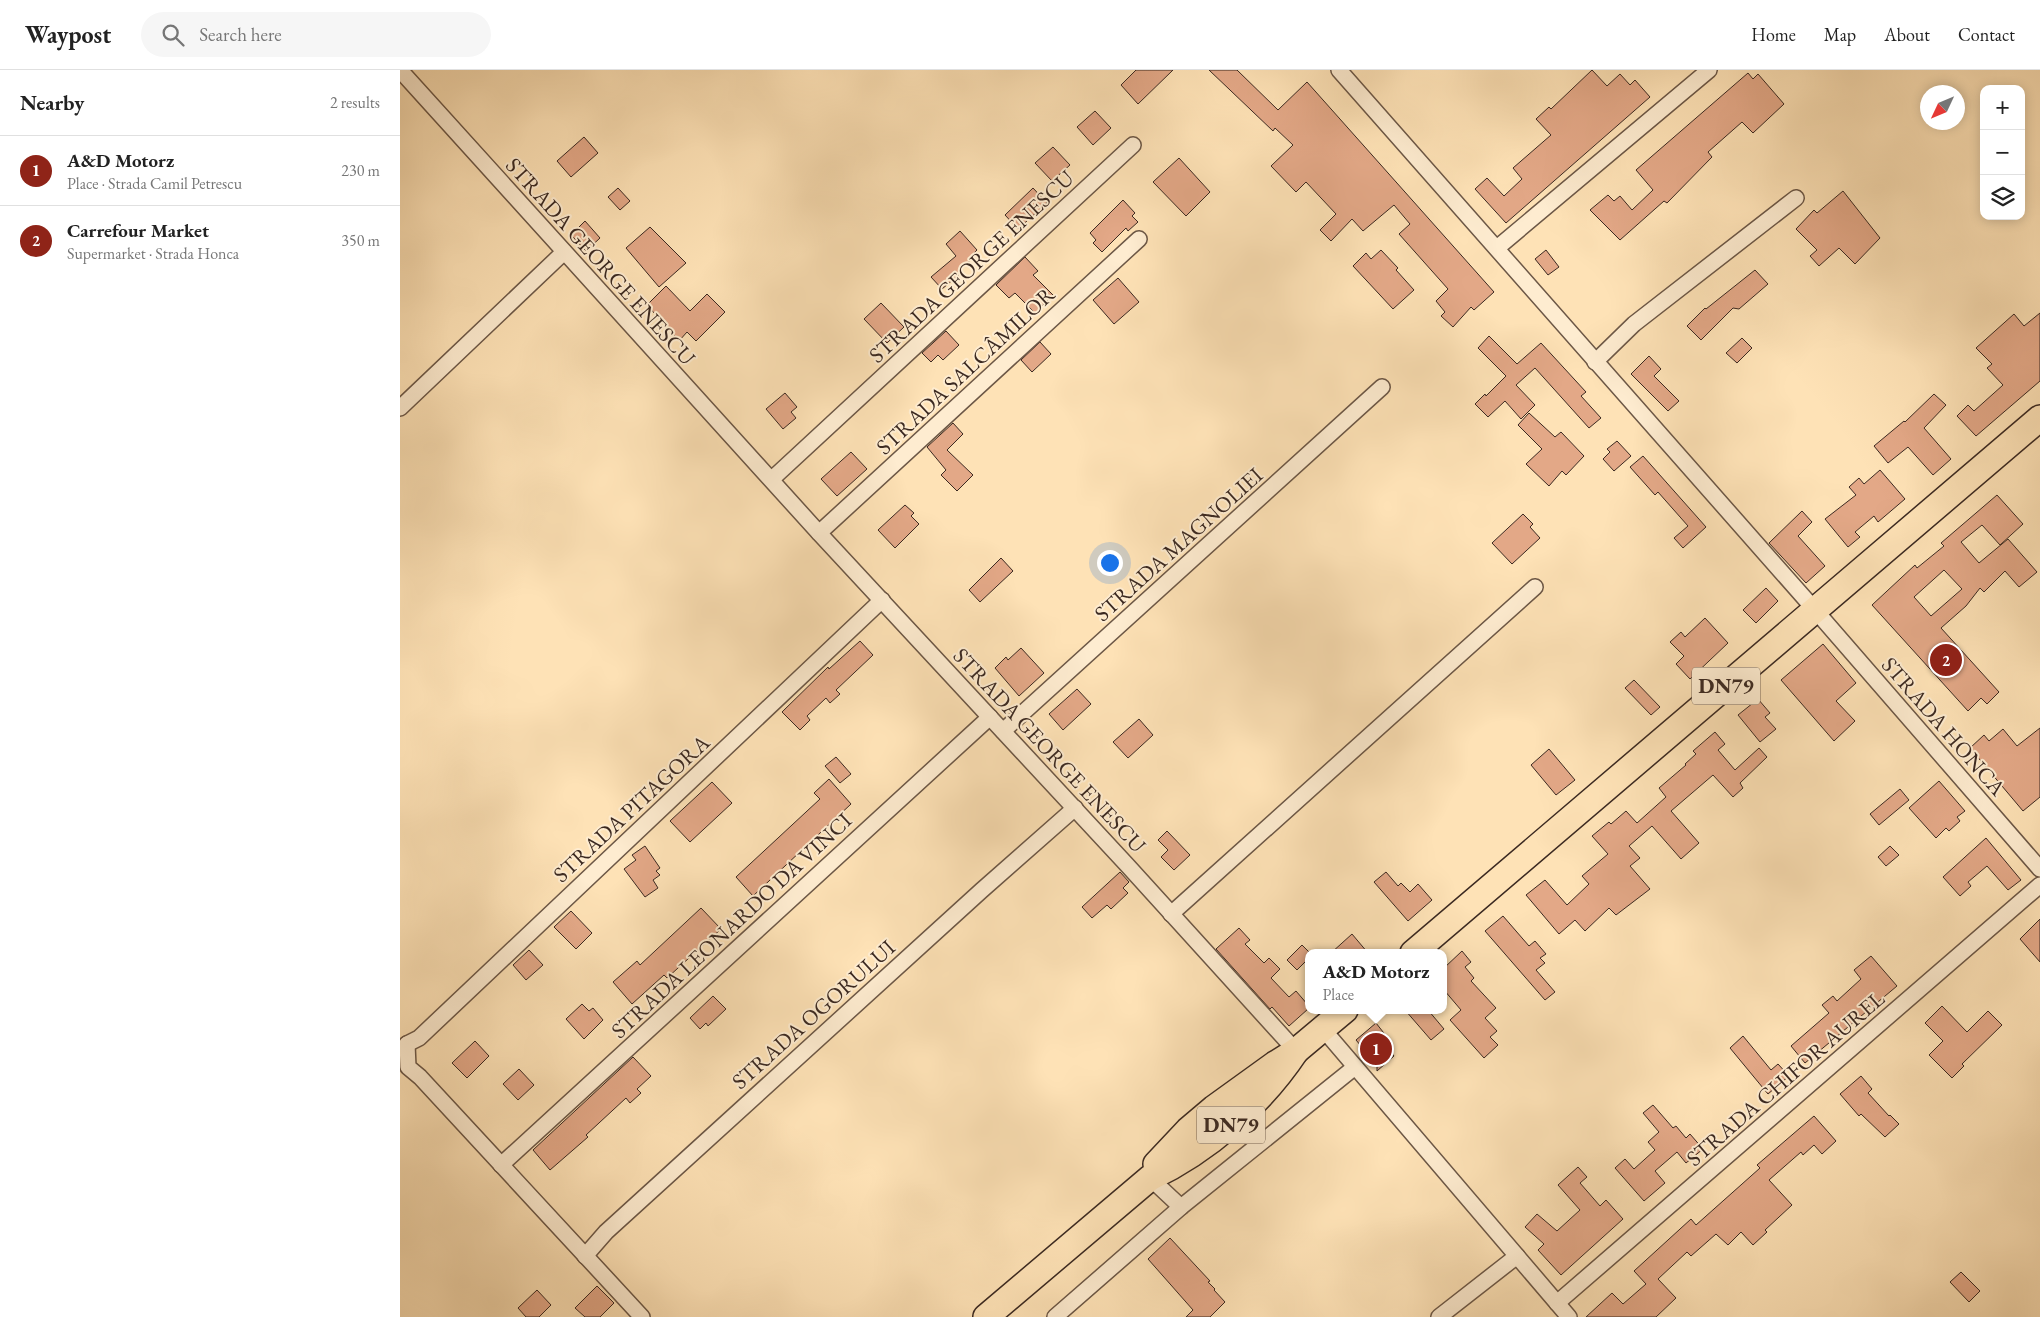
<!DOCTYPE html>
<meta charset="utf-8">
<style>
body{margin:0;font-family:"EB Garamond",serif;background:#f6f6f6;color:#222}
.controls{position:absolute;right:15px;top:15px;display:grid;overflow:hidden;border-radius:10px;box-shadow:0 2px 12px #0003}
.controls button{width:45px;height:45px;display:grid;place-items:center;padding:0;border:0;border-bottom:1px solid #e0e0e0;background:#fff;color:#222;font:25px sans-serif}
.compass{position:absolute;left:1520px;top:15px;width:45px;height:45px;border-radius:50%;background:#fff;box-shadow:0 2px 12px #0003;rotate:226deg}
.you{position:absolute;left:709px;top:492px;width:18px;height:18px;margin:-12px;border:4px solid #fff;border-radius:50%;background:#1a73e8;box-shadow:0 0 0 8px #1a73e833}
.badge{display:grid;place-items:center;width:32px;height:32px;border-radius:50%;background:#8f2418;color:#fff;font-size:16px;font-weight:700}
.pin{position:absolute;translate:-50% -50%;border:2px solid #fff;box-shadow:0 1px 5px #0006}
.popup{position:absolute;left:905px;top:879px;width:142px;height:65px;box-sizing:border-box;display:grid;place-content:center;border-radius:10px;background:#fff;filter:drop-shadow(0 1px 4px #0005);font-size:16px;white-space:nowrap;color:#767676}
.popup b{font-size:19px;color:#222}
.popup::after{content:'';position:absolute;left:50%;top:100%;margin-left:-10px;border:10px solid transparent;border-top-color:#fff}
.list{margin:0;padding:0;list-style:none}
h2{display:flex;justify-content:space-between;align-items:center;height:65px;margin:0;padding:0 20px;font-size:21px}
h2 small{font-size:16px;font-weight:400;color:#767676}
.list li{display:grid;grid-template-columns:32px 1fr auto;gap:15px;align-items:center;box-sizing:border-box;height:70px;padding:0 20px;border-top:1px solid #e0e0e0}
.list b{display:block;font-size:19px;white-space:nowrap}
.list p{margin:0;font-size:16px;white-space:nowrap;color:#767676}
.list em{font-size:16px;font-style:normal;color:#767676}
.icon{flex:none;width:28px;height:28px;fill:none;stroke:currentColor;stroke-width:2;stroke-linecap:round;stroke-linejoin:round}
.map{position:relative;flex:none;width:1640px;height:1247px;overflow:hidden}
header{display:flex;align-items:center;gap:30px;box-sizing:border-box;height:70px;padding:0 25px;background:#fff;border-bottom:1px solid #e0e0e0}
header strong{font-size:24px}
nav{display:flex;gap:28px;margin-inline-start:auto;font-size:18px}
.search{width:350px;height:45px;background:#f6f6f6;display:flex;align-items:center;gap:12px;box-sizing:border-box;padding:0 18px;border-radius:28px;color:#767676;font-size:19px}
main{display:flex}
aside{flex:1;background:#fff}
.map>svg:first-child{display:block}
.building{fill:#e3a887;stroke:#3b2921;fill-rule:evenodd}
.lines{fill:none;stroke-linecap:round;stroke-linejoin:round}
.minor-casing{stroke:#6c5746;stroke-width:18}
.trunk-casing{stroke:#3b2921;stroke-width:28}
.minor{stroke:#feecd0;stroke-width:15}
.trunk{stroke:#fee2b6;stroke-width:25}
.labels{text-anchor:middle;stroke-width:4;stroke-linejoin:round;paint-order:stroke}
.shield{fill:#feecd0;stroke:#766456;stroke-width:1}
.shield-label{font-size:21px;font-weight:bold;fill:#3b2921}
.street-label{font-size:22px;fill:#3b2921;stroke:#feecd0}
</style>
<header>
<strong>Waypost</strong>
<div class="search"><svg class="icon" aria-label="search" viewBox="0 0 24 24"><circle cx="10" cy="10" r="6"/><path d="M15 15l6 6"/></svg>Search here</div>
<nav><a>Home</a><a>Map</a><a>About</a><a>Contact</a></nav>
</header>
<main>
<aside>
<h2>Nearby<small>2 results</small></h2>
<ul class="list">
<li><span class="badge">1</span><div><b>A&amp;D Motorz</b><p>Place · Strada Camil Petrescu</p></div><em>230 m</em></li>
<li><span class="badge">2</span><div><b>Carrefour Market</b><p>Supermarket · Strada Honca</p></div><em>350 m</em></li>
</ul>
</aside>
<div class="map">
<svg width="1640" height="1247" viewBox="0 0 1640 1247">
<rect width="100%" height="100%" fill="#fee2b6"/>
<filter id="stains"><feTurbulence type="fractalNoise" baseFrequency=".004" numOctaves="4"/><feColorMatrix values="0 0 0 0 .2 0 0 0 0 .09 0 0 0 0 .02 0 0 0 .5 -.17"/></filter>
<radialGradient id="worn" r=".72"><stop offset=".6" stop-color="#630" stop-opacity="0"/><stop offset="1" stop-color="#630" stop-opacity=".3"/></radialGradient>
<g class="building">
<polygon points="736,0 773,0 738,34 721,15"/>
<polygon points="809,0 837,0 878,40 907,12 1094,222 1074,240 1071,237 1053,257 1041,246 1045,242 1036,231 1048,219 999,164 1010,154 994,135 963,161 952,149 931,171 920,160 936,144 906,112 896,122 871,96 893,75 875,58 873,61"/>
<polygon points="1192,0 1207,16 1220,4 1230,15 1235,10 1250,27 1106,153 1075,119 1087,108 1104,126 1122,109 1113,98 1151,65 1136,49 1149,37 1151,39"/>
<polygon points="1348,3 1353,9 1358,4 1384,34 1353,63 1342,52 1308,82 1312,87 1267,133 1264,131 1220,170 1190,140 1208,125 1214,131 1220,126 1232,140 1253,120 1236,100"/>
<polygon points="695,41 711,58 693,75 677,57"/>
<polygon points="184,67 198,83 171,107 157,91"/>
<polygon points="653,77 670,95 652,111 635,93"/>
<polygon points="779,88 810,122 786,146 753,112"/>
<polygon points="218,118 230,131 220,140 208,127"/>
<polygon points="633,118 647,133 618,159 605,145"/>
<polygon points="1443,121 1480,168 1455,194 1439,178 1419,196 1410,186 1417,180 1396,159 1414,140 1417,143"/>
<polygon points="723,130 735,143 732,146 738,152 728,161 726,158 702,182 693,173 696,170 690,163"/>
<polygon points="185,151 200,168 186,181 171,165"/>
<polygon points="250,157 286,193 259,217 226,178"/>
<polygon points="560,161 577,180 574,183 576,185 559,201 561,203 542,219 531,207 556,186 546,174"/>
<polygon points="981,180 998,198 996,200 1014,220 993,239 953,196 966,183 971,189"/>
<polygon points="1146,180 1159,197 1148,205 1135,189"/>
<polygon points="625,187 638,201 633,205 653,225 635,243 615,223 609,228 596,215"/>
<polygon points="1355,200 1368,214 1339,239 1333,238 1301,270 1287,256 1305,238 1306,239"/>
<polygon points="718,208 739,232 714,254 693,230"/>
<polygon points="266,216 290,241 307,224 325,242 296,271 287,262 279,271 247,235"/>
<polygon points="481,233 504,257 487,273 464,249"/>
<polygon points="1640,243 1640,311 1576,366 1557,346 1568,335 1574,341 1603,315 1587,298 1592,294 1576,278 1614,244 1624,256"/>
<polygon points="546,261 559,275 543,290 538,285 531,292 522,283"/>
<polygon points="1089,266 1117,294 1141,273 1186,322 1181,326 1201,348 1189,358 1135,298 1116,315 1135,335 1121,349 1105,331 1088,347 1075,334 1085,324 1086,326 1106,306 1078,278"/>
<polygon points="1342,268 1352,278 1337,293 1326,283"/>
<polygon points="640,272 651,284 632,302 621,290"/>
<polygon points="1249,286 1261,299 1254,306 1279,331 1268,341 1231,304"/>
<polygon points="385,323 397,337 391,342 396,348 383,359 366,339"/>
<polygon points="1534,324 1546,335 1524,358 1551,389 1533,405 1508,377 1488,393 1474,376 1504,351 1505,352"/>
<polygon points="1129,343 1155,367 1161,362 1184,386 1166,405 1162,401 1149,416 1126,394 1142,379 1118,355"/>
<polygon points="553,353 563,364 547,380 573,405 557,421 541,405 546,400 527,377"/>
<polygon points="1217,371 1231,386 1214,401 1203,389 1210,382 1207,379"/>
<polygon points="451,382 467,399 437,426 421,409"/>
<polygon points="1243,386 1306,457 1283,478 1274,468 1288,456 1258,422 1255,425 1230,397"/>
<polygon points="1480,400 1505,429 1478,452 1474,446 1455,462 1460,467 1448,477 1425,449 1456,425 1449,417 1459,408 1464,414"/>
<path d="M1597,425l26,29 -23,21 -18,-20 -21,17 18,21 29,-24 29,33 -18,15 -14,-16 -21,21 -4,-4 -14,18 -25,22 58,64 -12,12 -6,-6 -13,13 -96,-106 43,-40 2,3 27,-22 -3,-3zM1544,500l18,19 -31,27 -17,-19z"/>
<polygon points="505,435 514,443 511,446 519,454 495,478 478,460"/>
<polygon points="1402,441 1412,452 1398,466 1425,496 1406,513 1369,473"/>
<polygon points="1123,444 1133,454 1130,457 1140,468 1112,494 1092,473"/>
<polygon points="601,488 613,501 580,532 569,520"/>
<polygon points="1366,518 1378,531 1356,553 1343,540"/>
<polygon points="1305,548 1328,573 1290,609 1276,594 1284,586 1270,572 1281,562 1285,567"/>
<polygon points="460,571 473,585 436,620 440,624 430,633 426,628 407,646 410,650 400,660 382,642 428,597 429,599"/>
<polygon points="1423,574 1456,613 1436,631 1455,651 1434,671 1381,610"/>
<polygon points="621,578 644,603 619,626 595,598 606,587 608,590"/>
<polygon points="1234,610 1260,637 1251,645 1225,618"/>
<polygon points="677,619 691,634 663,660 649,644"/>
<polygon points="1358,629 1370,643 1365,647 1376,659 1360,672 1338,645"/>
<polygon points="739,649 753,665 728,688 713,672"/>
<polygon points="1640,658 1640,727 1623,741 1570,678 1584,665 1589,671 1603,659 1617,676"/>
<polygon points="1315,662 1325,674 1318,680 1335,700 1359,678 1367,687 1340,713 1343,718 1333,727 1313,705 1271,741 1299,773 1281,789 1252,756 1229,776 1240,788 1230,796 1250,819 1216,845 1209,838 1185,861 1175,850 1159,864 1126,825 1145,810 1167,835 1189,814 1182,806 1208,784 1192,766 1209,752 1211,754 1226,741 1237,753 1266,727 1259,718 1286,695 1285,694 1296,684 1293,681"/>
<polygon points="1149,679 1175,710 1156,725 1131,695"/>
<polygon points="436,687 451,704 440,713 425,696"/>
<polygon points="429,709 451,734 353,826 336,807 420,729 414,723"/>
<polygon points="1539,711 1565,741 1557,747 1560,751 1549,761 1546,758 1536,768 1509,738"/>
<polygon points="312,712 332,733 290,772 270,751"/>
<polygon points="1500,719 1509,730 1479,755 1470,744"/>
<polygon points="767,761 790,785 774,800 761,787 768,780 758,770"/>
<polygon points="1586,768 1621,810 1608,820 1587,796 1568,812 1571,816 1560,826 1543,807"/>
<polygon points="245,776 260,798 256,801 260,805 253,810 258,818 245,827 224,799 236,790 232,785"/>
<polygon points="1490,776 1499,785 1486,796 1478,787"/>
<polygon points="720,802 729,812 723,818 728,823 711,839 707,835 692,848 682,837"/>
<polygon points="986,802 998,816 1001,813 1010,822 1018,814 1032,830 1008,851 974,812"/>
<polygon points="301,838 321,859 267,908 264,905 232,934 213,912 237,891 240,895"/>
<polygon points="171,841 192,863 176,879 154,857"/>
<polygon points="1103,846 1129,876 1135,871 1146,884 1140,888 1145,893 1136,900 1155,922 1145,930 1085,861"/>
<polygon points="1640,849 1640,892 1620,869"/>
<polygon points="839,858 850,870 845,874 864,893 869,888 880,899 871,908 889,927 896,921 908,935 908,939 889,956 872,937 870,939 816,879"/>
<polygon points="952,864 968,883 931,883"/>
<polygon points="902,875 910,883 908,889 897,900 887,890"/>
<polygon points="129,880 143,895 126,910 113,895"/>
<polygon points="1062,881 1071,892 1065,897 1074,908 1071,911 1096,938 1085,948 1097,961 1090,967 1098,975 1084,988 1050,950 1061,940 1044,920 1044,898"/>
<polygon points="1471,886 1497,916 1405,993 1391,976 1429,943 1422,935 1433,926 1437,931 1461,909 1454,900"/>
<polygon points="313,926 326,939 308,956 306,953 300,959 290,948"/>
<polygon points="182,934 189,941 193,938 203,950 184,969 166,949"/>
<polygon points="1542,936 1567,962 1588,941 1602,955 1562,994 1564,996 1552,1008 1529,985 1543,971 1525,953"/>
<polygon points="1005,940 1028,940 1044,959 1031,970"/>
<polygon points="976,953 987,967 982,972 994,986 977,1001 977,995 956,970"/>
<polygon points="1343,966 1371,1000 1378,994 1389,1006 1368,1024 1330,978"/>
<polygon points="75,971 89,986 67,1008 52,993"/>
<polygon points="233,987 251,1006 237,1019 241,1023 230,1033 226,1028 186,1065 188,1067 150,1100 133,1080"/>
<polygon points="119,999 134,1015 118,1030 103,1014"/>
<polygon points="1461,1006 1472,1019 1468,1023 1489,1046 1490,1045 1499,1054 1485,1067 1461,1044 1459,1046 1440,1024"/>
<polygon points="1253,1035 1273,1058 1276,1056 1286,1068 1290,1064 1303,1079 1286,1093 1277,1082 1255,1101 1265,1113 1244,1131 1215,1098 1225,1089 1234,1099 1255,1080 1248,1072 1259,1062 1243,1043"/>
<polygon points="1414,1046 1436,1071 1422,1084 1414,1075 1403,1085 1401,1082 1369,1110 1392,1135 1365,1160 1367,1162 1353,1175 1341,1162 1328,1175 1316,1164 1291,1186 1287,1182 1258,1209 1276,1228 1256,1247 1186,1247 1212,1223 1223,1234 1246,1214 1234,1201 1291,1149 1296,1155 1360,1098 1357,1095"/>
<polygon points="1178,1097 1187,1107 1180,1113 1200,1136 1206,1130 1223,1149 1161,1205 1138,1180 1144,1174 1125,1157 1137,1144 1157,1161 1180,1140 1158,1115"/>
<polygon points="770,1168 810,1211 808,1212 815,1219 814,1220 825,1232 810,1247 786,1247 793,1240 748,1189"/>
<polygon points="1561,1202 1580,1221 1569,1232 1550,1212"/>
<polygon points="197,1216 214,1233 200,1247 185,1247 175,1238"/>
<polygon points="137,1220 151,1235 139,1247 126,1247 118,1238"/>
</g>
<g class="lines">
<defs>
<g id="minor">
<polyline points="0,0 419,463 728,796 896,981"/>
<polyline points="939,0 1415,540 1640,799"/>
<polyline points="1097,178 1309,0"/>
<polyline points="1195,292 1234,254 1396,128"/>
<polyline points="0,338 164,182"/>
<polyline points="372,409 733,75"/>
<polyline points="419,463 739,169"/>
<polyline points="603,661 982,317"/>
<polyline points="771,844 1135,517"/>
<polyline points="923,959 1169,1247"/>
<polyline points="7,974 19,968 482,530"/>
<polyline points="7,974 8,997 20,1007 242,1247"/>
<polyline points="101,1095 590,647"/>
<polyline points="750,1108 781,1137"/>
<polyline points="185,1186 206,1162 582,820 675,738"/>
<polyline points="1157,1233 1640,815"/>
<polyline points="655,1247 781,1137 955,997"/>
<polyline points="1039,1247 1117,1186"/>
</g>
<g id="trunk">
<polyline points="1013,883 1640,348"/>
<polyline points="756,1094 788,1060 814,1038 875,994 896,981 945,940"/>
<path d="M586,1247l164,-139c58,-28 110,-73 146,-127"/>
</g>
</defs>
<use href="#minor" class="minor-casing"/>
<use href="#trunk" class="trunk-casing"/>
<use href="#minor" class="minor"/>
<use href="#trunk" class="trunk"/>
</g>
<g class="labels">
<g class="shield">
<rect x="1292" y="597.5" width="68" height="37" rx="4"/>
<rect x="797" y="1036.5" width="68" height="37" rx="4"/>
</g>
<g class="shield-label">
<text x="1326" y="623">DN79</text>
<text x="831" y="1062">DN79</text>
</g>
<g class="street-label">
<text transform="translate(201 191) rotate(48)" y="8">STRADA GEORGE ENESCU</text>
<text transform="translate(571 196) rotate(-43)" y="8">STRADA GEORGE ENESCU</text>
<text transform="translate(565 300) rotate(-43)" y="8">STRADA SALCÂMILOR</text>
<text transform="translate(778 474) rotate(-42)" y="8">STRADA MAGNOLIEI</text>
<text transform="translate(1544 656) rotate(49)" y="8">STRADA HONCA</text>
<text transform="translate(650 680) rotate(47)" y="8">STRADA GEORGE ENESCU</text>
<text transform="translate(231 738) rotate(-43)" y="8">STRADA PITAGORA</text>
<text transform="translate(331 855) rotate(-43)" y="8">STRADA LEONARDO DA VINCI</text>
<text transform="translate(413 944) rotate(-42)" y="8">STRADA OGORULUI</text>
<text transform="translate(1385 1008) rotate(-41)" y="8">STRADA CHIFOR AUREL</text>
</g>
</g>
<rect width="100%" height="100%" filter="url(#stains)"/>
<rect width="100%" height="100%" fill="url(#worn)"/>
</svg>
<div class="controls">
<button>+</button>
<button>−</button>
<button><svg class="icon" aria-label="layers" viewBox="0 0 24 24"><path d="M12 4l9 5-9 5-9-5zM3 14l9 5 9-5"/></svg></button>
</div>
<svg class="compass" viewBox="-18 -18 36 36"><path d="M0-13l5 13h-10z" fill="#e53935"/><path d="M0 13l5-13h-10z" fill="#767676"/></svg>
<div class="you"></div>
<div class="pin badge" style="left:976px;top:979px">1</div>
<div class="popup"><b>A&amp;D Motorz</b>Place</div>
<div class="pin badge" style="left:1546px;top:590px">2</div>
</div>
</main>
